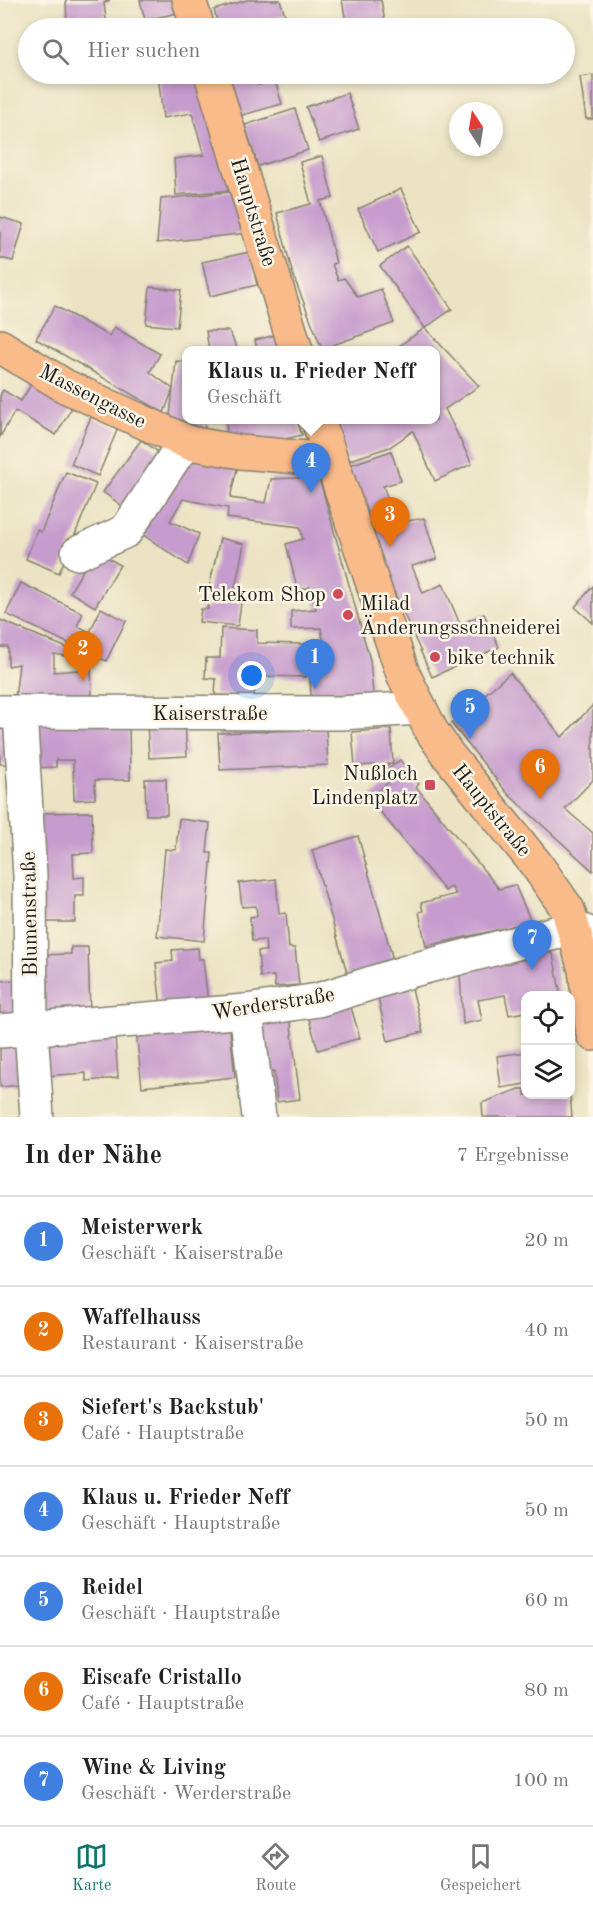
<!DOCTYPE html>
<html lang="de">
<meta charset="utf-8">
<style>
body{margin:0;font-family:"Old Standard TT",serif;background:#f2f2f2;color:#222}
.controls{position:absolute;right:18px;bottom:18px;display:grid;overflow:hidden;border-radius:12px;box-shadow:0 3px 9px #0003}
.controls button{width:54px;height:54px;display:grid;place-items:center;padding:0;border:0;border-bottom:2px solid #e0e0e0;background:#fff;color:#222;font:30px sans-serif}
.compass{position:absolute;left:449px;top:102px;width:54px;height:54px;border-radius:50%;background:#fff;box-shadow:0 3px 9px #0003;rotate:348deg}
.you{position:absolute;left:252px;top:676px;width:21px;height:21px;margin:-15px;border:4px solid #fff;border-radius:50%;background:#1a73e8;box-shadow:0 0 0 9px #1a73e833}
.badge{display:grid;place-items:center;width:39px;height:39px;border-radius:50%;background:#0f766e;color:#fff;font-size:20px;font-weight:700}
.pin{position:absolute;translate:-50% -50px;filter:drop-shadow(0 2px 3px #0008)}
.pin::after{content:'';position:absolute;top:32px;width:21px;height:18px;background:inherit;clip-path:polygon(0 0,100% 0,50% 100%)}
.popup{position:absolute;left:182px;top:346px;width:258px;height:78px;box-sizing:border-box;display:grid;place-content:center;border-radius:12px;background:#fff;filter:drop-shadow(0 2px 4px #0005);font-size:20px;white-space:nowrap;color:#767676}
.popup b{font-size:22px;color:#222}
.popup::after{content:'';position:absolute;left:50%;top:100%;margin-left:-12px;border:12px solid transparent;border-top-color:#fff}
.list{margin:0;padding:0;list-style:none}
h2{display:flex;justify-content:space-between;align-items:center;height:78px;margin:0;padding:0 24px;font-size:26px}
h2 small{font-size:20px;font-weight:400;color:#767676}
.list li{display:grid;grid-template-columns:39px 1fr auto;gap:18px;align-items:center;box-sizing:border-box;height:90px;padding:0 24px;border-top:2px solid #e0e0e0}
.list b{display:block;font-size:22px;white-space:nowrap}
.list p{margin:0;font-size:20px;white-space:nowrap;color:#767676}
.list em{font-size:20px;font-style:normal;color:#767676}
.icon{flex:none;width:33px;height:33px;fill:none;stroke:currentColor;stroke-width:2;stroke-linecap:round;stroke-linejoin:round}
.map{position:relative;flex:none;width:593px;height:1117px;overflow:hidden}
.search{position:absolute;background:#fff;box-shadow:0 3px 9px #0003;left:18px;right:18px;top:18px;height:66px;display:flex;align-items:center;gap:15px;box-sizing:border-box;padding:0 21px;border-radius:33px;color:#767676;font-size:22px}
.sheet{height:708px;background:#fff}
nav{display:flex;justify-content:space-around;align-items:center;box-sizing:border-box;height:84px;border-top:2px solid #e0e0e0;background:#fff;font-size:16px;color:#767676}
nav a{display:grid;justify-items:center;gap:3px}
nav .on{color:#0f766e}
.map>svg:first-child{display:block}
.building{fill:#c69bcd}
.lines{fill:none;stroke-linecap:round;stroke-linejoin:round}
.minor-casing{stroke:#848070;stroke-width:36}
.major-casing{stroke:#848070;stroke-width:36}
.minor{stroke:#fff;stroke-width:33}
.major{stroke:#fabb8b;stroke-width:33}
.poi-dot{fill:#d1495b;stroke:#fcf5e5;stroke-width:2}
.labels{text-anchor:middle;stroke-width:5;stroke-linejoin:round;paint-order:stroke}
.street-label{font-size:21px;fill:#1c1c1c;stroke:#fcf5e5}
.poi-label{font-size:21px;fill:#1c1c1c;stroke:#fcf5e5;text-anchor:end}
</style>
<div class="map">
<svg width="593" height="1117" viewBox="0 0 593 1117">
<rect width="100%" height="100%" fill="#fcf5e5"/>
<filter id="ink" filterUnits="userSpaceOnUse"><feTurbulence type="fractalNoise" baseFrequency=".0167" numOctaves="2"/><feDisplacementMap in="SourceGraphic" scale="12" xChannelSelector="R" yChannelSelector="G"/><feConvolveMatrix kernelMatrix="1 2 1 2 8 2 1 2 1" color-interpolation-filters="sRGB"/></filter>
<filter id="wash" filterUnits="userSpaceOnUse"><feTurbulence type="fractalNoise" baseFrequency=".008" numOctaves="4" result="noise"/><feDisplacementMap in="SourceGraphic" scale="24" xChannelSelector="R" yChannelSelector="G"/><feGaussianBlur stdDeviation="1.35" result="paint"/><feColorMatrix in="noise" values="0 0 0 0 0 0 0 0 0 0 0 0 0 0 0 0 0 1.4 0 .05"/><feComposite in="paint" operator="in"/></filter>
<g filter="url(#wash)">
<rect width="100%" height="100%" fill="#ebe3c3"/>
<g id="blocks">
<g class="building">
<polygon points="66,0 110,0 104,3 107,28 67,28"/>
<polygon points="140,0 179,0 183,12 145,20"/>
<polygon points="247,0 280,0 285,15 240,28 219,28 214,10"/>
<polygon points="342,0 381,0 386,28 347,28"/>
<polygon points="158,74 201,74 234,190 176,195 174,159 204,155 192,113 163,118"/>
<polygon points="227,74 255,74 258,85 275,80 282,104 239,116"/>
<polygon points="593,75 593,119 586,119 580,77"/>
<polygon points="347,93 359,129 319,142 306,107"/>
<polygon points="295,109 308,150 258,166 245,125"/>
<polygon points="322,156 333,198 320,201 336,263 332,264 338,280 344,278 358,297 381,289 394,323 322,349 293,275 277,213 311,204 300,162"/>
<polygon points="401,189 421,232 378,252 358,209"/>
<polygon points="238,191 248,233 157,243 161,199"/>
<polygon points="0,217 24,224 13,261 0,258"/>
<polygon points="407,246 452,309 425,328 380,266"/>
<polygon points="250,252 257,285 210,296 202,262"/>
<polygon points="150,287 181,290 177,327 146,324"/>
<polygon points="55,306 109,336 114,327 160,354 150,372 173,389 164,413 36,339"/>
<polygon points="425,328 479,386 445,409 472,464 435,481 413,431 390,447 347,461 337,420 379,420 380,422 386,420 436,420 436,350 393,350"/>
<polygon points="206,331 229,331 238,350 209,350"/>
<polygon points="276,335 280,350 257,350 255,340"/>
<polygon points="176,361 186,362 186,420 204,420 205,430 170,416"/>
<polygon points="35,378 75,402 56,435 15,411 0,437 0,396 3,390 21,401"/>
<polygon points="91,417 118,428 98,476 71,464"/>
<polygon points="226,420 297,420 302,435 263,444 227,438"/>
<polygon points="141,440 170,460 132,513 103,492"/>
<polygon points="391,451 401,481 383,486 397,523 424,518 437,559 412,566 423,593 443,584 460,624 484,614 499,647 432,677 368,533 347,466"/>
<polygon points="179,458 238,465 230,498 266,503 271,479 319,477 370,660 373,694 311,698 310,675 318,675 318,663 327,663 321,628 291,629 291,611 316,609 310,587 298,591 286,544 303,539 300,527 227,518 228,508 183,499 170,521 199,534 188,565 136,530"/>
<polygon points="66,472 96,484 59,573 26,559 37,530 41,532"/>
<polygon points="220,538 244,544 234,593 242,595 238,626 199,622 201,609 208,609 207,597"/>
<polygon points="95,550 120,565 95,607 70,592"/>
<polygon points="21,583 83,613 77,626 90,632 101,608 126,621 106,661 6,614"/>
<polygon points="593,586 593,623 575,607"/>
<polygon points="0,620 72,650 70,657 54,654 54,672 91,669 92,696 15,698 19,664 8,666 8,647 0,647"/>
<polygon points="221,628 257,630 257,643 306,644 306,677 256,676 254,696 215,695 216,679 205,678 206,658 220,658"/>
<polygon points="510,673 562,737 593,705 593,780 565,809 593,833 593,871 508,794 451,723"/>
<polygon points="129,721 130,780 95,780 95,799 74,800 73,760 56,760 56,767 33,768 32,723"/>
<polygon points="185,721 187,756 149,758 147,723"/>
<polygon points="9,722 10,764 0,764 0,723"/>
<polygon points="326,729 328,765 220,770 218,733"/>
<polygon points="391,729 393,764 355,766 352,732"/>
<polygon points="400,760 419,784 416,787 499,889 515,885 531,922 426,946 419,912 423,911 421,903 456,894 451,887 445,891 369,798 395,777 388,769"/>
<polygon points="145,779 166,779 167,815 146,815"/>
<polygon points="92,812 93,853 73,854 74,878 84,877 84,896 75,896 75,922 37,922 35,813"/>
<polygon points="179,819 210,823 207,853 212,853 204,941 157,936 165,849 176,850"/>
<polygon points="358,836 394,963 348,976 312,850"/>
<polygon points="276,879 279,914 286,913 289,948 295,948 299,985 275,987 274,976 260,977 258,951 266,951 265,940 252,941 250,917 257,916 256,906 242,907 239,883"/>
<polygon points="71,947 88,947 90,1014 39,1016 38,955 71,954"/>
<polygon points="198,948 199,959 203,959 208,1003 161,1008 156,963 173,961 172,950"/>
<polygon points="545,950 553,954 561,996 526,996 525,1012 509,1015 505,995 478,1000 482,1020 463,1024 460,974"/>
<polygon points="16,980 18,1019 0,1020 0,981"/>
<polygon points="411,985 423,1032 388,1041 377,994"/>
<polygon points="349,1000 360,1038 318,1050 307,1012"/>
<polygon points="290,1017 300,1099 277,1102 274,1071 262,1072 255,1021"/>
<polygon points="229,1021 235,1077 142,1087 136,1031"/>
<polygon points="115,1035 118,1078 86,1081 86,1073 44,1076 41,1040"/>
<polygon points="18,1039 23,1085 0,1087 0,1041"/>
<polygon points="525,1052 525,1084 501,1088 497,1056"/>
<polygon points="519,1089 525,1089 525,1095 570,1095 572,1117 483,1117 482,1103"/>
</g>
</g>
</g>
<g filter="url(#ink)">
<use href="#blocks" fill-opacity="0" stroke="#848070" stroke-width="1.5"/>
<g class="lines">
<defs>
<g id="minor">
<polyline points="78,553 126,531 176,455 189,443"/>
<polyline points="0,712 341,713 420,708"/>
<polyline points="20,712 30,876 31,1029 37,1117"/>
<polyline points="246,1011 259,1117"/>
<polyline points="0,1031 246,1011 318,1000 413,970 574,928 593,935"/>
</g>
<g id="major">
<polyline points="189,0 198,28"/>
<polyline points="211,74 296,350"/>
<polyline points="0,346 65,386 189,443 241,452 330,460"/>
<polyline points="318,420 403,674 431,730 448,755 536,864 568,910 585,970 593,1034"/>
</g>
</defs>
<use href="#minor" class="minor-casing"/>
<use href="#major" class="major-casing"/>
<use href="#minor" class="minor"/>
<use href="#major" class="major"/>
</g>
</g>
<g class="poi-dot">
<circle cx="338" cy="594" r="6"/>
<circle cx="348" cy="615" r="6"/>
<circle cx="435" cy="657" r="6"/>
<rect x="424" y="779" width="12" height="12" rx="3"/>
</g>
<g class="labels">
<g class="street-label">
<text transform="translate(254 212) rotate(73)" y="7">Hauptstraße</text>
<text transform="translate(93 396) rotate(27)" y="7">Massengasse</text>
<text x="210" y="720">Kaiserstraße</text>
<text transform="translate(492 810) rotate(51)" y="7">Hauptstraße</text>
<text transform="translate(29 914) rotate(-91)" y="7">Blumenstraße</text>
<text transform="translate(273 1003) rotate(-9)" y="7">Werderstraße</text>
</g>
<g class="poi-label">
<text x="326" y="601">Telekom Shop</text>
<text x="360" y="610" text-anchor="start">Milad<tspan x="360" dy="24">Änderungsschneiderei</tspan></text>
<text x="447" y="664" text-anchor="start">bike technik</text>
<text x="418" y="780">Nußloch<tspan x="418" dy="24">Lindenplatz</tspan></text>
</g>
</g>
</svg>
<div class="controls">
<button><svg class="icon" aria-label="locate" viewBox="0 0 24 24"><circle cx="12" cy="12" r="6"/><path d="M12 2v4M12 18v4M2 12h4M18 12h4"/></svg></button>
<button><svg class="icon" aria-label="layers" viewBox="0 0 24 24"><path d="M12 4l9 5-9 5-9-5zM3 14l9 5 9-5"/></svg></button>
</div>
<svg class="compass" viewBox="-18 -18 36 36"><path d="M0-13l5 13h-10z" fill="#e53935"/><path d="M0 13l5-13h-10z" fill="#767676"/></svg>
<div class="you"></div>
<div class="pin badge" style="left:315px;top:689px;background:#3f7fe0">1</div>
<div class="pin badge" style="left:83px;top:681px;background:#e8710a">2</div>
<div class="pin badge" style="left:390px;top:547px;background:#e8710a">3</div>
<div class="pin badge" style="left:311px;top:493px;background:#3f7fe0">4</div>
<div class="popup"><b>Klaus u. Frieder Neff</b>Geschäft</div>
<div class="pin badge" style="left:470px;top:739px;background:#3f7fe0">5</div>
<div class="pin badge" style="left:540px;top:799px;background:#e8710a">6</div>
<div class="pin badge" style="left:532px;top:970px;background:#3f7fe0">7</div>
<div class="search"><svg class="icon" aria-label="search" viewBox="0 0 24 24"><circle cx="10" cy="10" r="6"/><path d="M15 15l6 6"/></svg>Hier suchen</div>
</div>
<section class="sheet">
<h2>In der Nähe<small>7 Ergebnisse</small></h2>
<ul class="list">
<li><span class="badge" style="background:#3f7fe0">1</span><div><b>Meisterwerk</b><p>Geschäft · Kaiserstraße</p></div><em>20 m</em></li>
<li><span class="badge" style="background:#e8710a">2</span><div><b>Waffelhauss</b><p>Restaurant · Kaiserstraße</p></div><em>40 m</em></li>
<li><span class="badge" style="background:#e8710a">3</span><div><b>Siefert's Backstub'</b><p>Café · Hauptstraße</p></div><em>50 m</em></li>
<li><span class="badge" style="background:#3f7fe0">4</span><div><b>Klaus u. Frieder Neff</b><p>Geschäft · Hauptstraße</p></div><em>50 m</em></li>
<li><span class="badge" style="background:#3f7fe0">5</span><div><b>Reidel</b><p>Geschäft · Hauptstraße</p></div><em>60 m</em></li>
<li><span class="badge" style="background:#e8710a">6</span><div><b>Eiscafe Cristallo</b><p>Café · Hauptstraße</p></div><em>80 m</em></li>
<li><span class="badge" style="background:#3f7fe0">7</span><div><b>Wine &amp; Living</b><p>Geschäft · Werderstraße</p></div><em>100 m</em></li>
</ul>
</section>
<nav>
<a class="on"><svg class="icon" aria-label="map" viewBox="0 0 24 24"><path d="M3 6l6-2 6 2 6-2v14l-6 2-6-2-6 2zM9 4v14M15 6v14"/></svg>Karte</a>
<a><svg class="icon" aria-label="directions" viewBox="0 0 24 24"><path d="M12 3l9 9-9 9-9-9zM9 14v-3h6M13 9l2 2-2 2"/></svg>Route</a>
<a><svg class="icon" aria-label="saved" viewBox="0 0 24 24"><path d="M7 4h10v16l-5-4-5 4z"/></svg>Gespeichert</a>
</nav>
